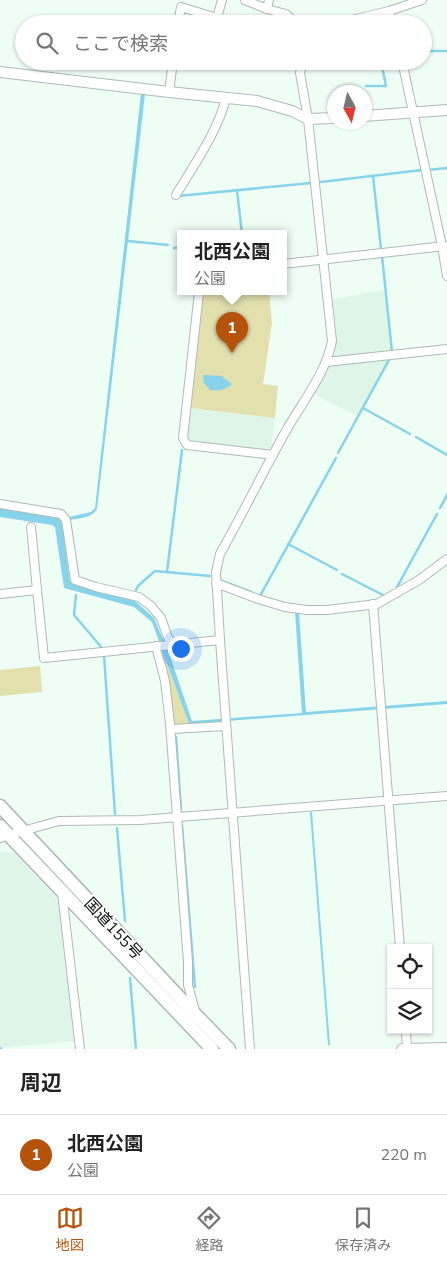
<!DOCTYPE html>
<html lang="ja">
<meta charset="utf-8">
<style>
body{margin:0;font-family:"Nunito Sans","Noto Sans JP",sans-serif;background:#f6f6f6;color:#222}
.controls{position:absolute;right:15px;bottom:15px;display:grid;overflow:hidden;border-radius:0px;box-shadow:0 1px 4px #0004}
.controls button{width:45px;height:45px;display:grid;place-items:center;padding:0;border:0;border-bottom:1px solid #e0e0e0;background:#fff;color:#222;font:25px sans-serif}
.compass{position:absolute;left:327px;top:85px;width:45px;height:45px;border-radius:50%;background:#fff;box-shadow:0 1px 4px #0004;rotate:172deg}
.you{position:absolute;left:180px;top:648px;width:18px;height:18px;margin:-12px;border:4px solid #fff;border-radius:50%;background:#1a73e8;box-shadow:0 0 0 8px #1a73e833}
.badge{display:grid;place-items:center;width:32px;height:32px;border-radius:50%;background:#b45309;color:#fff;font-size:16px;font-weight:700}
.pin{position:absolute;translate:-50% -41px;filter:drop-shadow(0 1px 2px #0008)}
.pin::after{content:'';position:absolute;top:26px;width:18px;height:15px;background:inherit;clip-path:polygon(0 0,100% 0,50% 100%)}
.popup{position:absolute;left:177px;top:230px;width:110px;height:65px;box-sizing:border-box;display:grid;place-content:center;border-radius:0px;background:#fff;filter:drop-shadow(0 1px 4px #0005);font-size:16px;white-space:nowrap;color:#767676}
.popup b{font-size:19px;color:#222}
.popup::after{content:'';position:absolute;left:50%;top:100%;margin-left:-10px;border:10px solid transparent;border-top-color:#fff}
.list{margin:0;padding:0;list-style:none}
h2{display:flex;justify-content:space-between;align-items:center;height:65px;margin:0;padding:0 20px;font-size:21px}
h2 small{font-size:16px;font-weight:400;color:#767676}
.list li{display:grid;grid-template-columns:32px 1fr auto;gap:15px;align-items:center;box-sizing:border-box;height:80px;padding:0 20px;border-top:1px solid #e0e0e0}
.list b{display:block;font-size:19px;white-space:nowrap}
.list p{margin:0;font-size:16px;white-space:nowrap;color:#767676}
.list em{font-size:16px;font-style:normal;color:#767676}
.icon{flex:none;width:28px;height:28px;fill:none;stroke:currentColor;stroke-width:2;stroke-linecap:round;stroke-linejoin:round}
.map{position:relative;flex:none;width:447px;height:1049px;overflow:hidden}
.search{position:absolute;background:#fff;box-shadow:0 1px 4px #0004;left:15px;right:15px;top:15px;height:55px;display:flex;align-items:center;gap:12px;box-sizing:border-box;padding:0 18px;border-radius:28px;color:#767676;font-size:19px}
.sheet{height:145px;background:#fff}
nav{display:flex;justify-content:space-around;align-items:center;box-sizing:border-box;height:70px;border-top:1px solid #e0e0e0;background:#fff;font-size:14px;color:#767676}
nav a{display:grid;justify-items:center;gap:2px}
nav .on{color:#b45309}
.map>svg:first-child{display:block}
.built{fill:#def5e8}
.green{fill:#e2e0ad}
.water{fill:#87d4ea}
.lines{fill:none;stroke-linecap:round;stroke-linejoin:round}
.stream{stroke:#87d4ea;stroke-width:2.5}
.minor-casing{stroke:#acbbb3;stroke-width:10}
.tertiary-casing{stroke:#acbbb3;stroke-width:12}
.trunk-casing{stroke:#acbbb3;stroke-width:15}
.minor{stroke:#fff;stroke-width:8}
.tertiary{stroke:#fff;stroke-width:10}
.trunk{stroke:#fff;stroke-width:12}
.labels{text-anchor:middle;stroke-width:4;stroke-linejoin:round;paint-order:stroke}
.street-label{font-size:16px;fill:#090e0c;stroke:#fff}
</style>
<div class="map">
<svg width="447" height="1049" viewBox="0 0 447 1049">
<rect width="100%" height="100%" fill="#effef5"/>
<g class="built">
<polygon points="384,290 392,353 331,360 335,354 336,339 332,299"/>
<polygon points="393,356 359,417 312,393 330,363"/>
<polygon points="190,408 275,418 271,448 266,449 190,442 187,436"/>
<polygon points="0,852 6,852 14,853 63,905 61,913 75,1041 0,1048"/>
</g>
<g class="green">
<polygon points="203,292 269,292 272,323 263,384 278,386 275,418 191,408"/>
<polygon points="158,649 162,649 189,724 189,726 173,727"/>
<polygon points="40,666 42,692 0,696 0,670"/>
</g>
<g class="water">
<path d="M141,94h4l-48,415c-5,9 -18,9 -27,11l-1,-3 22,-5 4,-4z"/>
<path d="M204,375l18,1 3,3 7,5c-6,6 -14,7 -22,6l-6,-7 -1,-7z"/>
<polygon points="0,506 61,516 70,582 133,599 154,618 170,656 192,721 302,713 295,612 299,613 306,712 447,701 447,704 189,724 152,622 134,607 64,588 55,527 52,525 0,517"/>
<polygon points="310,812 312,812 330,1045 328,1045"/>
</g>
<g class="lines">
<g class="stream">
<polyline points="423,51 447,51"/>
<polyline points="366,86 386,86 381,61"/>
<polyline points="428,170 447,168"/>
<polyline points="373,176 381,249"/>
<polyline points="321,182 422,170"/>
<polyline points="237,190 242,234"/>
<polyline points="178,196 311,183"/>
<polyline points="128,241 168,245"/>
<polyline points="174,248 181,247"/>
<polyline points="382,256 392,352"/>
<polyline points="363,408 410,434"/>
<polyline points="416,437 447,455"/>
<polyline points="338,453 390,358"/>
<polyline points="440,508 447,495"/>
<polyline points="288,544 337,570"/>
<polyline points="167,572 182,450"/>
<polyline points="342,574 383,595"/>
<polyline points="222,581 251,592"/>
<polyline points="397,587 437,514"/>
<polyline points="136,590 138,586 155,571 210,576"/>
<polyline points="76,595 74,615 102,648"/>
<polyline points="258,595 260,596 336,458"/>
<polyline points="104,655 115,814"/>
<polyline points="176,737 181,810"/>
<polyline points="182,825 195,987"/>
<polyline points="117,828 125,921"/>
<polyline points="130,978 136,1049"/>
<polyline points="0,1048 1,1049"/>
</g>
<defs>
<g id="minor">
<polyline points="245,0 267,9"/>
<polyline points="269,0 267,9 286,14 297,24"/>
<polyline points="389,11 392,24"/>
<polyline points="178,24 181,7 217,18 222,0"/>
<polyline points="346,24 352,20 389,11 422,0"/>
<polyline points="402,61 442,246 447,276"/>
<polyline points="169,92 173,61"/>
<path d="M176,195c18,-30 42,-64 50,-97"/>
<polyline points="283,264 445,246"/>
<polyline points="199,292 183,438 187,445 273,455"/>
<polyline points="326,362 447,349"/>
<polyline points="0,504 61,514 66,520 75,580 96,587 139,597 151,606 161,618 168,638 174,644"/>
<polyline points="31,527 37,590"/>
<polyline points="216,583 258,599 285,607 307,610 327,610 377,604 419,580 447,559"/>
<polyline points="0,594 37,590 44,658 220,640"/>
<polyline points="373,604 400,948"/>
<polyline points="156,646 165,681 170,724 188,962 188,985 195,1011"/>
<polyline points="171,729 226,726"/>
<polyline points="0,838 8,835 59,821 140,820 447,796"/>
<polyline points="62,892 80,1049"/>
<polyline points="406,1030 407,1049"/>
<path d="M250,1049l-30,-409 -4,-68 4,-18c23,-41 44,-84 67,-125 16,-28 39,-56 45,-88l-24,-222 -8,-46 3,-12"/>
</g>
<g id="tertiary">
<polyline points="0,72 169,92 257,101 292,111 308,119 334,118"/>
<polyline points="364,116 447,110"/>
<polyline points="402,1049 447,1048"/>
</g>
<g id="trunk">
<polyline points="0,806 196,1015 229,1049"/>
<polyline points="0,826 212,1049"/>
</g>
</defs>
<use href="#minor" class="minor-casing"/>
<use href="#tertiary" class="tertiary-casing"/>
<use href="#trunk" class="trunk-casing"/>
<use href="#minor" class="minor"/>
<use href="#tertiary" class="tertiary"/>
<use href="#trunk" class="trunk"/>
</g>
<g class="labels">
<g class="street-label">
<text transform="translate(114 928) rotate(47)" y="6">国道155号</text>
</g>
</g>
</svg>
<div class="controls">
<button><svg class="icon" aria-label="locate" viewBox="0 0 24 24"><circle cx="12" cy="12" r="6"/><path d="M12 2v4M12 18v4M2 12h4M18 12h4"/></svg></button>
<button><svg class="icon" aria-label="layers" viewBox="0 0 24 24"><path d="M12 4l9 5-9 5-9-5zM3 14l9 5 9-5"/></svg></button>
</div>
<svg class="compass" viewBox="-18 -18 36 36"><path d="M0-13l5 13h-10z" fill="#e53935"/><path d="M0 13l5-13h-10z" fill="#767676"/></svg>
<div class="you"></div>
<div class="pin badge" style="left:232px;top:353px">1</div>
<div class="popup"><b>北西公園</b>公園</div>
<div class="search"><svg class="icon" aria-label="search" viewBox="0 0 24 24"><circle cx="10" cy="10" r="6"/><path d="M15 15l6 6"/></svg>ここで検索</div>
</div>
<section class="sheet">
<h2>周辺<small></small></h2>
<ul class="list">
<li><span class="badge">1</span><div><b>北西公園</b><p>公園</p></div><em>220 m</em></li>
</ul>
</section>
<nav>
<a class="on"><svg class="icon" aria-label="map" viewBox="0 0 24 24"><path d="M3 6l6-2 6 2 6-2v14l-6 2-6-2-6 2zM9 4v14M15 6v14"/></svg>地図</a>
<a><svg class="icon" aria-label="directions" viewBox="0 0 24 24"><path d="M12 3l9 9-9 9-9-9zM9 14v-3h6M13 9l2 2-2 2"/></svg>経路</a>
<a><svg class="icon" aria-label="saved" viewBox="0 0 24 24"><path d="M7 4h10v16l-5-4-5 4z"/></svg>保存済み</a>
</nav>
